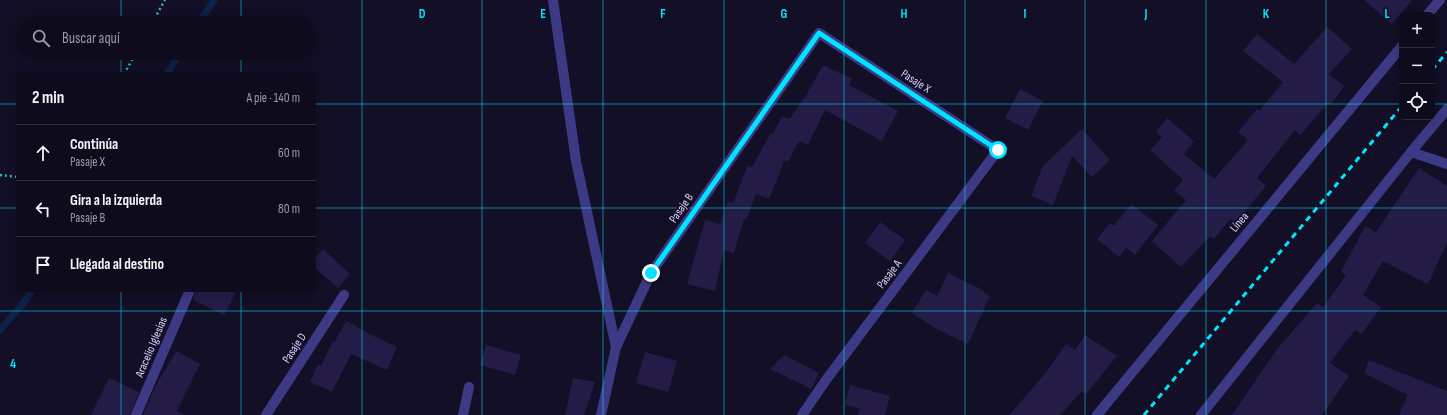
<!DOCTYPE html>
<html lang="es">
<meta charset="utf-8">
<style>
body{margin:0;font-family:"Sofia Sans Condensed",sans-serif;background:#171425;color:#f1f3f6}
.controls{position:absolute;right:12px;top:12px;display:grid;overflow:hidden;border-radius:6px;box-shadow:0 2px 10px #0003}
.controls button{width:36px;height:36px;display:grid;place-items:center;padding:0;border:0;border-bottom:1px solid #2e2b3b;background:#0e0b1c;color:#f1f3f6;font:20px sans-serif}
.stop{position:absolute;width:12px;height:12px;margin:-9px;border:3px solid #00e5ff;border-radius:50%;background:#fff}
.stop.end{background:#00e5ff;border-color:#fff;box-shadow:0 1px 4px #0008}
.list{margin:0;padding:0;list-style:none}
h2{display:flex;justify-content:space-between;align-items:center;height:52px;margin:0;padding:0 16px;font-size:17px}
h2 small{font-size:13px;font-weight:400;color:#9b9ba3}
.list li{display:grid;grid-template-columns:26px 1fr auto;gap:12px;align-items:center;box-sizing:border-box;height:56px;padding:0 16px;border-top:1px solid #2e2b3b}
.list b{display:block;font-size:15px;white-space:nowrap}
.list p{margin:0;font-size:13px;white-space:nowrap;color:#9b9ba3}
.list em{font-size:13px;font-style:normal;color:#9b9ba3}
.icon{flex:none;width:22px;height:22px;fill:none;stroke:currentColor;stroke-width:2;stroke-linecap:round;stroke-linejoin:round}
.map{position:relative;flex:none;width:1447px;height:415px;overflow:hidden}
.search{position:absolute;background:#0e0b1c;box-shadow:0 2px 10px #0003;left:16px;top:16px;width:300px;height:44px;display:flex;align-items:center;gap:10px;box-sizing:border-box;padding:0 14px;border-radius:22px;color:#9b9ba3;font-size:15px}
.panel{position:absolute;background:#0e0b1c;box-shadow:0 2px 10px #0003;left:16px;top:72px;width:300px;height:220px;border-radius:6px}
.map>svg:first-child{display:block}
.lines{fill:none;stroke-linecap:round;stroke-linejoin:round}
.stream{stroke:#0c2248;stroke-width:7}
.building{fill:#241b47}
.path{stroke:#2fb8b0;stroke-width:2.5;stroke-dasharray:2 3;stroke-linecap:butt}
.minor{stroke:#3d3a85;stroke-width:10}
.rail{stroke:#00e5ff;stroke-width:3;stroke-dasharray:6 5;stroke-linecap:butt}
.route{stroke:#00e5ff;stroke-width:5}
.grid{fill:none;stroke:#00e5ff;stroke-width:1;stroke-opacity:0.55}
.labels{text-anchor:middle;stroke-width:3.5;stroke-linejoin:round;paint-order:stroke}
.street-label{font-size:12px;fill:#d9d4ff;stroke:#130f26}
.grid-label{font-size:13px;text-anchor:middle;font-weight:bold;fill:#00e5ff;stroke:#130f26;stroke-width:3.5;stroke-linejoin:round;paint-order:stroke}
</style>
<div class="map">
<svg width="1447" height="415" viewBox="0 0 1447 415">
<rect width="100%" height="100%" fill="#130f26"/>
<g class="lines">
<g class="stream">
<polyline points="199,23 214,0"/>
<polyline points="167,74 180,53"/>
<polyline points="0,330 26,300 32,290"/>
</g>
</g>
<g class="building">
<polygon points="1364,0 1412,0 1392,24"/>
<polygon points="1327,27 1352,49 1329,74 1344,86 1330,106 1328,103 1300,135 1295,130 1257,178 1266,186 1235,223 1230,219 1214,239 1210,236 1181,267 1152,241 1186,200 1174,190 1183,180 1150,150 1162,137 1156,132 1167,118 1194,141 1184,154 1214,179 1248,140 1238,132 1257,109 1259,111 1283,82 1243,51 1257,34 1294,64"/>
<polygon points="823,65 852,79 849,85 898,111 882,141 825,110 808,145 799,141 788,162 785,160 769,199 756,194 746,220 744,219 734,253 724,250 715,291 687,284 705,220 720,224 728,201 733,203 748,165 752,167 771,133 773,134 782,116 790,119 803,99 804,99"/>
<polygon points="1020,89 1043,101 1028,130 1005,118"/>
<polygon points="1082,129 1110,160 1092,177 1072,156 1053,205 1031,196 1043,166"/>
<polygon points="1419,168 1447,186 1447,243 1428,284 1383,261 1363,295 1381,307 1362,334 1355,330 1330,363 1349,376 1322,415 1232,415 1277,349 1317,303 1323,307 1346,275 1341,272 1365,226 1376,232"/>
<polygon points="1131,204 1158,225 1135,255 1126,248 1119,257 1097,239 1110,223 1114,226"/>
<polygon points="880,222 905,240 890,261 865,243"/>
<polygon points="323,249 350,274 338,288 314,267 314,259"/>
<polygon points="948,273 977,287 990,296 968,344 937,329 912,313 926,290 937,296"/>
<polygon points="196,290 237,290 224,315 193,300"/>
<polygon points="346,321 365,331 365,332 397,347 387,370 351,354 332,392 310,382 318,364 321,366 333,341 335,342"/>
<polygon points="1085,335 1117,356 1086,394 1082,391 1060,415 1009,415 1044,375 1066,344 1075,350"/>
<polygon points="486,345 521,355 515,375 480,365"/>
<polygon points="176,351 200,364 177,411 185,415 143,415 156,385"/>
<polygon points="645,352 677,361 668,392 636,383"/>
<polygon points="784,355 819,373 811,389 770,369"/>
<polygon points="1369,360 1447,391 1447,415 1399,415 1408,395 1364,373"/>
<polygon points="109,378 139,392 130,415 91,415"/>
<polygon points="573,378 595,382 584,415 565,415"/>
<polygon points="850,385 890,396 885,415 858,415 860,409 845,404"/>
</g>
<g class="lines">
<g class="path">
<polyline points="152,23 165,0"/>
<polyline points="124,74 136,53"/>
<polyline points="0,175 18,177"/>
</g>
<g class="minor">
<polyline points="553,0 576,161 616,347"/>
<polyline points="1427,15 1440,0"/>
<polyline points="1411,152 1447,164"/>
<polyline points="136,415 190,290"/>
<polyline points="266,415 344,295"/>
<polyline points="463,415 469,387"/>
<polyline points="601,415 616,347 651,273 819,33 998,150 826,380 802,415"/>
<polyline points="1097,415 1402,46"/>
<polyline points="1201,415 1411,152 1447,109"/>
</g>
<g class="rail">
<polyline points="1432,70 1447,52"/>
<polyline points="1144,415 1402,106"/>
</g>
</g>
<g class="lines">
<polyline class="route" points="651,273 819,33 998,150"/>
</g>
<path class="grid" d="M121,0v23M241,0v23M362,0v415M482,0v415M603,0v415M724,0v415M844,0v415M965,0v415M1085,0v415M1206,0v415M1326,0v415M121,53v21M241,53v21M0,104h18M314,104h1088M1432,104h15M0,208h18M314,208h1133M121,290v125M241,290v125M0,311h1447"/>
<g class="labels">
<g class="street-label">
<text transform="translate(916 81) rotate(33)" y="4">Pasaje X</text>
<text transform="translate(681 208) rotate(-55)" y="4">Pasaje B</text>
<text transform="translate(1239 222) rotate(-50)" y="4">Línea</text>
<text transform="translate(889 274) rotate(-53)" y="4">Pasaje A</text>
<text transform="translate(151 347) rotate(-67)" y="4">Aracelio Iglesias</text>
<text transform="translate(294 348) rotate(-57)" y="4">Pasaje D</text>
</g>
</g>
<g class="grid-label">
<text x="422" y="18">D</text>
<text x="543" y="18">E</text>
<text x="663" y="18">F</text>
<text x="784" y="18">G</text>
<text x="904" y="18">H</text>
<text x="1025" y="18">I</text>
<text x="1146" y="18">J</text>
<text x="1266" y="18">K</text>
<text x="1387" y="18">L</text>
<text x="13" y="368">4</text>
</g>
</svg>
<div class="controls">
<button>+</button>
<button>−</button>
<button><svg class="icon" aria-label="locate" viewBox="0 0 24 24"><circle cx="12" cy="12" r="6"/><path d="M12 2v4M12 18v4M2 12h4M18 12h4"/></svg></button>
</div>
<div class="stop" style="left:998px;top:150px"></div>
<div class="stop end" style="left:651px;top:273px"></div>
<div class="search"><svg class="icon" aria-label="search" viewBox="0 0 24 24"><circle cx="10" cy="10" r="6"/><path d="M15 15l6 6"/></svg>Buscar aquí</div>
<section class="panel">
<h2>2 min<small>A pie · 140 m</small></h2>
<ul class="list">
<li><svg class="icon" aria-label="ahead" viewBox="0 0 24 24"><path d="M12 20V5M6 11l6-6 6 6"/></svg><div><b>Continúa</b><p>Pasaje X</p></div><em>60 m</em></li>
<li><svg class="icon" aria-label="left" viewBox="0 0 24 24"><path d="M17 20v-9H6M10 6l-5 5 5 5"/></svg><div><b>Gira a la izquierda</b><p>Pasaje B</p></div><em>80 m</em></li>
<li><svg class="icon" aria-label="arrive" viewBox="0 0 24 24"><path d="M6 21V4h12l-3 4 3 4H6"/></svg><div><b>Llegada al destino</b></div></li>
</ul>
</section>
</div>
